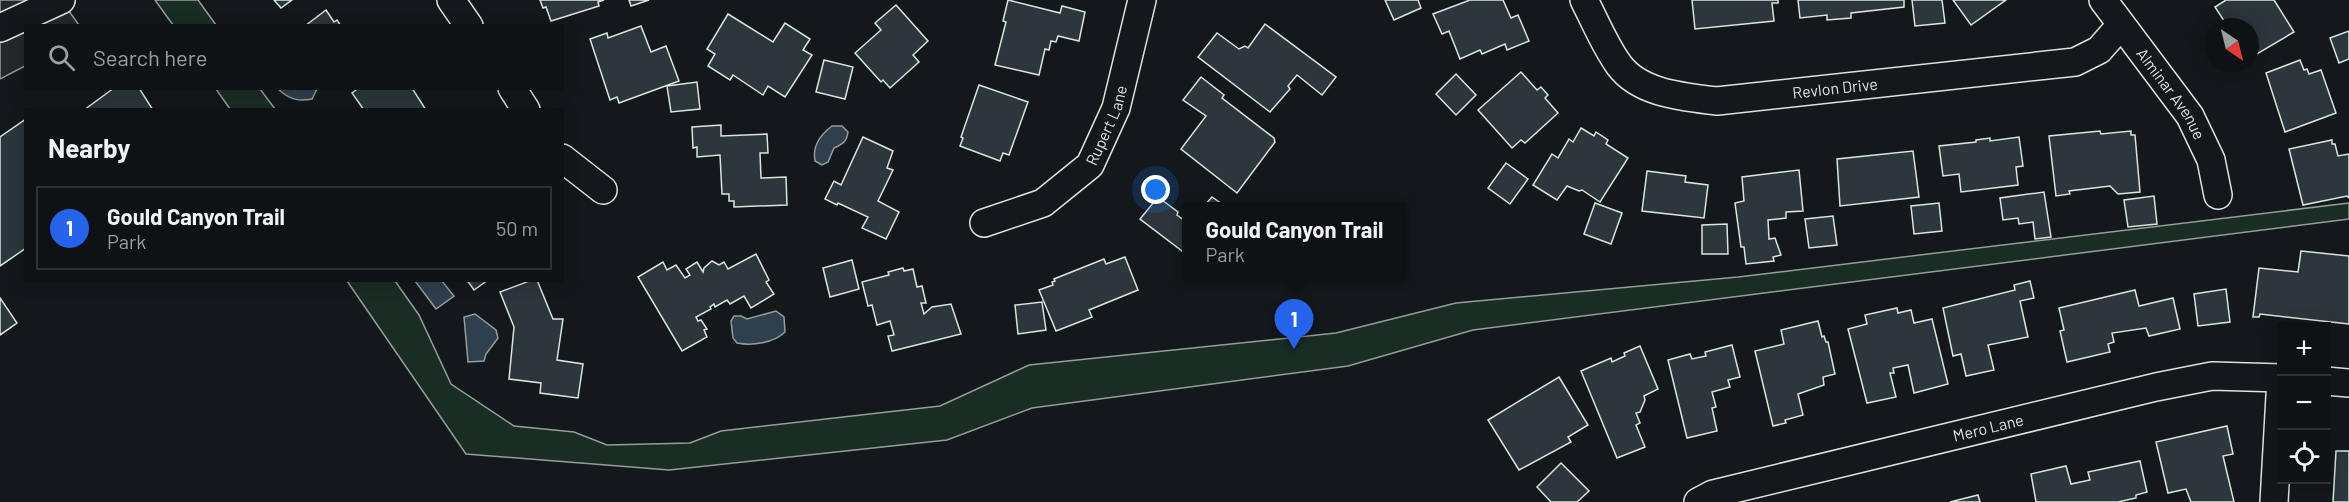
<!DOCTYPE html>
<meta charset="utf-8">
<style>
body{margin:0;font-family:Barlow,sans-serif;background:#181b1e;color:#f1f3f6}
.controls{position:absolute;right:18px;bottom:18px;display:grid;overflow:hidden;border-radius:0px;box-shadow:0 3px 15px #0003}
.controls button{width:54px;height:54px;display:grid;place-items:center;padding:0;border:0;border-bottom:2px solid #2f3234;background:#0f1215;color:#f1f3f6;font:30px sans-serif}
.compass{position:absolute;left:2205px;top:18px;width:54px;height:54px;border-radius:50%;background:#0f1215;box-shadow:0 3px 15px #0003;rotate:145deg}
.you{position:absolute;left:1156px;top:190px;width:21px;height:21px;margin:-15px;border:4px solid #fff;border-radius:50%;background:#1a73e8;box-shadow:0 0 0 9px #1a73e833}
.badge{display:grid;place-items:center;width:39px;height:39px;border-radius:50%;background:#2563eb;color:#fff;font-size:20px;font-weight:700}
.pin{position:absolute;translate:-50% -50px;filter:drop-shadow(0 2px 3px #0008)}
.pin::after{content:'';position:absolute;top:32px;width:21px;height:18px;background:inherit;clip-path:polygon(0 0,100% 0,50% 100%)}
.popup{position:absolute;left:1182px;top:202px;width:225px;height:78px;box-sizing:border-box;display:grid;place-content:center;border-radius:0px;background:#0f1215;filter:drop-shadow(0 2px 4px #0005);font-size:20px;white-space:nowrap;color:#9b9ea0}
.popup b{font-size:22px;color:#f1f3f6}
.popup::after{content:'';position:absolute;left:50%;top:100%;margin-left:-12px;border:12px solid transparent;border-top-color:#0f1215}
.list{margin:0;padding:0;list-style:none}
h2{display:flex;justify-content:space-between;align-items:center;height:78px;margin:0;padding:0 24px;font-size:26px}
h2 small{font-size:20px;font-weight:400;color:#9b9ea0}
.list li{display:grid;grid-template-columns:39px 1fr auto;gap:18px;align-items:center;box-sizing:border-box;height:84px;margin:0 12px 12px;padding:0 12px;border:2px solid #2f3234;border-radius:0px}
.list b{display:block;font-size:22px;white-space:nowrap}
.list p{margin:0;font-size:20px;white-space:nowrap;color:#9b9ea0}
.list em{font-size:20px;font-style:normal;color:#9b9ea0}
.icon{flex:none;width:33px;height:33px;fill:none;stroke:currentColor;stroke-width:2;stroke-linecap:round;stroke-linejoin:round}
.map{position:relative;flex:none;width:2349px;height:502px;overflow:hidden}
.search{position:absolute;background:#0f1215;box-shadow:0 3px 15px #0003;left:24px;top:24px;width:540px;height:66px;display:flex;align-items:center;gap:15px;box-sizing:border-box;padding:0 21px;border-radius:0px;color:#9b9ea0;font-size:22px}
.panel{position:absolute;background:#0f1215;box-shadow:0 3px 15px #0003;left:24px;top:108px;width:540px;height:174px;border-radius:0px}
.map>svg:first-child{display:block}
.green{fill:#1a2d24;stroke:#939e99;stroke-width:1.5}
.parking{fill:#24282b;stroke:#939e99;stroke-width:1.5}
.water{fill:#2f3f4d;stroke:#939e99;stroke-width:1.5}
.building{fill:#2c363c;stroke:#d8e6dc;stroke-width:1.5}
.lines{fill:none;stroke-linecap:round;stroke-linejoin:round}
.minor-casing{stroke:#d8e6dc;stroke-width:30}
.minor{stroke:#14181c;stroke-width:27}
.labels{text-anchor:middle;stroke-width:4.5;stroke-linejoin:round;paint-order:stroke}
.street-label{font-size:16px;fill:#d8e6dc;stroke:#14181c}
</style>
<div class="map">
<svg width="2349" height="502" viewBox="0 0 2349 502">
<rect width="100%" height="100%" fill="#14181c"/>
<g class="green">
<polygon points="155,0 198,0 216,25 173,25"/>
<polygon points="216,89 260,89 275,109 230,109"/>
<polygon points="2349,203 2349,219 1473,330 1348,366 1032,408 947,440 669,470 466,454 347,281 395,281 419,315 451,384 514,426 574,432 607,445 690,443 721,431 940,406 1029,365 1336,333 1456,303 1738,277"/>
</g>
<polygon class="parking" points="0,0 61,0 79,25 26,26 25,66 0,79"/>
<g class="water">
<path d="M278,89h39l-5,10c-14,3 -23,0 -34,-10z"/>
<path d="M832,126h10l6,6c-1,9 -5,12 -14,16l-6,14 -6,3 -7,-4c-3,-15 5,-26 17,-35z"/>
<polygon points="415,281 442,281 454,296 436,309"/>
<path d="M776,311l8,6 1,15c-11,11 -33,14 -48,11l-4,-5 -2,-17 3,-5h7l6,3z"/>
<polygon points="475,314 496,330 498,338 486,354 484,361 468,362 464,317"/>
</g>
<g class="building">
<polygon points="274,0 292,0 281,8"/>
<polygon points="540,0 604,0 598,2 599,6 551,21 546,7 543,8"/>
<polygon points="629,0 649,0 631,6"/>
<polygon points="1008,0 1060,13 1062,6 1085,12 1079,41 1058,36 1056,42 1051,41 1049,50 1045,49 1039,75 995,65 1006,22 1003,21"/>
<polygon points="1385,0 1418,0 1421,8 1394,20"/>
<polygon points="1470,0 1503,0 1511,18 1518,15 1529,41 1507,50 1505,44 1482,54 1480,50 1460,59 1449,31 1442,34 1433,14"/>
<polygon points="1692,0 1778,0 1778,3 1772,3 1774,21 1695,29"/>
<polygon points="1798,0 1904,0 1904,7 1851,13 1851,18 1827,20 1827,15 1800,18"/>
<polygon points="1912,0 1942,0 1945,23 1915,26"/>
<polygon points="1953,0 2006,0 1971,25"/>
<polygon points="2226,0 2274,0 2294,32 2250,58 2250,27 2228,27 2215,7"/>
<polygon points="896,5 928,41 913,55 919,62 890,88 883,80 881,82 855,53 881,30 875,23"/>
<polygon points="326,10 334,22 337,20 341,26 305,26"/>
<polygon points="728,14 773,42 785,23 810,39 803,50 812,55 785,97 768,86 763,95 733,75 730,80 708,66 715,54 707,49"/>
<polygon points="1265,24 1336,77 1322,95 1297,75 1288,86 1290,89 1270,112 1198,57 1217,33 1239,49 1245,46 1248,48"/>
<polygon points="641,26 651,52 666,46 679,81 619,103 617,97 610,100 590,39 607,33 608,38"/>
<polygon points="2349,31 2349,59 2339,63 2330,38"/>
<polygon points="824,60 853,67 845,99 816,92"/>
<polygon points="2300,60 2304,70 2307,69 2309,74 2321,70 2336,113 2285,132 2266,73"/>
<polygon points="1521,72 1537,90 1541,87 1548,95 1545,98 1558,113 1525,143 1521,140 1512,148 1478,110"/>
<polygon points="1456,74 1476,95 1456,115 1436,94"/>
<polygon points="1201,77 1224,95 1222,98 1274,138 1275,142 1237,193 1181,149 1206,116 1183,100"/>
<polygon points="697,82 700,109 671,112 667,86"/>
<polygon points="979,85 1028,102 1009,155 1003,153 1000,161 960,146 963,138 961,137"/>
<polygon points="114,88 139,88 153,110 84,110"/>
<polygon points="359,88 412,88 426,110 364,110 352,93"/>
<polygon points="26,119 26,248 0,266 0,137"/>
<polygon points="721,125 721,136 767,134 768,153 760,153 761,178 786,177 787,205 734,207 734,201 729,201 729,194 722,194 720,155 697,157 697,147 693,148 692,127"/>
<polygon points="1581,128 1594,136 1596,132 1608,140 1606,144 1628,158 1600,202 1582,190 1579,191 1567,186 1557,200 1533,185 1552,154 1558,158 1569,139 1573,142"/>
<polygon points="2100,131 2101,134 2131,131 2131,135 2135,135 2140,192 2118,194 2110,186 2069,191 2070,194 2056,196 2049,136"/>
<polygon points="863,137 893,151 887,168 893,170 878,201 899,212 886,239 862,228 868,217 838,203 837,205 825,199 834,181 841,185"/>
<polygon points="2019,137 2023,166 2016,167 2018,185 1961,192 1959,174 1943,176 1939,146 1976,142 1976,140 1990,138 1990,141"/>
<polygon points="2332,140 2332,144 2335,144 2338,156 2349,154 2349,198 2347,196 2303,205 2289,149"/>
<polygon points="1913,151 1919,197 1840,206 1837,159"/>
<polygon points="1506,163 1528,179 1510,204 1488,188"/>
<polygon points="1799,170 1803,211 1786,212 1786,218 1768,220 1769,239 1775,238 1781,255 1773,257 1774,261 1746,264 1744,247 1741,247 1735,203 1744,201 1742,177"/>
<polygon points="1647,171 1686,176 1685,182 1708,185 1704,218 1642,211"/>
<polygon points="2044,192 2051,237 2035,239 2033,222 2019,224 2018,218 2003,220 2000,198"/>
<polygon points="2154,196 2157,224 2128,227 2124,200"/>
<polygon points="1158,197 1178,212 1177,215 1185,221 1186,219 1186,254 1140,219"/>
<polygon points="1212,197 1225,206 1204,206"/>
<polygon points="1595,203 1622,213 1611,244 1584,234"/>
<polygon points="1939,203 1942,231 1914,234 1911,206"/>
<polygon points="1833,216 1837,245 1809,248 1805,219"/>
<polygon points="1727,224 1728,254 1702,254 1702,225"/>
<polygon points="2301,251 2349,256 2349,324 2260,314 2259,317 2253,317 2259,268 2298,272"/>
<polygon points="756,254 769,280 766,282 774,294 751,308 744,296 730,304 727,300 715,307 714,304 710,307 711,309 696,317 698,321 701,320 707,329 704,330 707,337 682,351 638,277 663,262 667,270 676,265 685,278 690,275 686,269 697,262 703,272 704,268 712,261 719,265 724,262 728,269"/>
<polygon points="1125,257 1138,290 1089,310 1092,317 1056,331 1039,290 1053,285 1052,282 1055,281 1054,279 1104,259 1106,264"/>
<polygon points="852,260 859,289 830,297 823,268"/>
<polygon points="903,268 904,271 913,269 917,287 922,286 926,303 921,303 924,314 932,307 951,304 961,334 892,351 888,336 894,335 890,321 877,325 872,305 868,306 862,282 889,275 888,272"/>
<polygon points="467,280 488,280 474,290"/>
<polygon points="532,280 537,280 553,319 563,319 557,360 583,364 578,398 540,393 541,383 509,379 514,327 500,292"/>
<polygon points="2030,281 2034,298 2020,301 2028,337 1988,345 1994,370 1966,376 1961,354 1953,356 1943,308 2015,290 2014,285"/>
<polygon points="2226,289 2230,322 2198,326 2194,294"/>
<polygon points="2135,290 2139,306 2173,298 2180,329 2149,336 2146,328 2112,333 2114,342 2108,344 2110,352 2067,362 2060,331 2064,330 2059,308"/>
<polygon points="0,298 17,323 0,335"/>
<polygon points="1042,302 1046,330 1018,334 1015,305"/>
<polygon points="1897,308 1898,313 1911,310 1914,323 1932,319 1948,384 1914,393 1908,365 1893,368 1894,373 1890,373 1896,397 1867,403 1848,329 1867,324 1865,315"/>
<polygon points="1818,321 1822,337 1824,336 1826,342 1828,342 1835,374 1823,377 1824,385 1798,394 1803,415 1785,420 1786,423 1773,426 1755,351 1784,344 1781,330"/>
<polygon points="1732,345 1740,377 1728,380 1730,387 1712,392 1716,407 1712,408 1717,431 1687,438 1668,360 1690,354 1692,359 1706,356 1705,352"/>
<polygon points="1640,346 1658,389 1644,396 1645,400 1640,412 1636,413 1640,423 1636,425 1645,447 1617,458 1581,371 1611,358 1612,362 1625,356 1624,353"/>
<polygon points="1559,377 1588,425 1568,437 1571,442 1519,470 1488,420"/>
<polygon points="2227,426 2233,454 2223,456 2234,502 2191,502 2186,489 2168,493 2156,442"/>
<polygon points="2336,451 2349,451 2349,502 2333,502"/>
<polygon points="2140,461 2147,492 2136,495 2136,498 2118,502 2036,502 2031,474 2066,466 2071,484 2090,480 2088,472"/>
<polygon points="1561,463 1589,491 1577,502 1551,502 1537,487"/>
<polygon points="1978,495 1980,502 1950,502"/>
</g>
<g class="lines">
<defs>
<g id="minor">
<polyline points="451,0 469,26"/>
<path id="s1" d="M1584,0c11,21 21,46 35,65 21,29 66,32 98,36l358,-39 24,-12 22,-25"/>
<path id="s2" d="M2103,0l87,116 21,44 7,35"/>
<polyline points="0,28 61,0"/>
<polyline points="512,88 526,110"/>
<polyline points="562,158 603,190"/>
<path id="s3" d="M984,223l59,-20 47,-38 26,-57 26,-108"/>
<polyline points="2326,381 2349,383"/>
<path id="s4" d="M1698,502l15,-8 443,-107 56,-11 70,2"/>
<polyline points="2274,502 2281,378"/>
</g>
</defs>
<use href="#minor" class="minor-casing"/>
<use href="#minor" class="minor"/>
</g>
<g class="labels">
<g class="street-label">
<text dy="6" stroke="none"><textPath href="#s1" startOffset="300">Revlon Drive</textPath></text>
<text dy="6" stroke="none"><textPath href="#s2" startOffset="116">Alminar Avenue</textPath></text>
<text dy="6" stroke="none"><textPath href="#s3" startOffset="166">Rupert Lane</textPath></text>
<text dy="6" stroke="none"><textPath href="#s4" startOffset="300">Mero Lane</textPath></text>
</g>
</g>
</svg>
<div class="controls">
<button>+</button>
<button>−</button>
<button><svg class="icon" aria-label="locate" viewBox="0 0 24 24"><circle cx="12" cy="12" r="6"/><path d="M12 2v4M12 18v4M2 12h4M18 12h4"/></svg></button>
</div>
<svg class="compass" viewBox="-18 -18 36 36"><path d="M0-13l5 13h-10z" fill="#e53935"/><path d="M0 13l5-13h-10z" fill="#9b9ea0"/></svg>
<div class="you"></div>
<div class="pin badge" style="left:1294px;top:349px">1</div>
<div class="popup"><b>Gould Canyon Trail</b>Park</div>
<div class="search"><svg class="icon" aria-label="search" viewBox="0 0 24 24"><circle cx="10" cy="10" r="6"/><path d="M15 15l6 6"/></svg>Search here</div>
<section class="panel">
<h2>Nearby<small></small></h2>
<ul class="list">
<li><span class="badge">1</span><div><b>Gould Canyon Trail</b><p>Park</p></div><em>50 m</em></li>
</ul>
</section>
</div>
